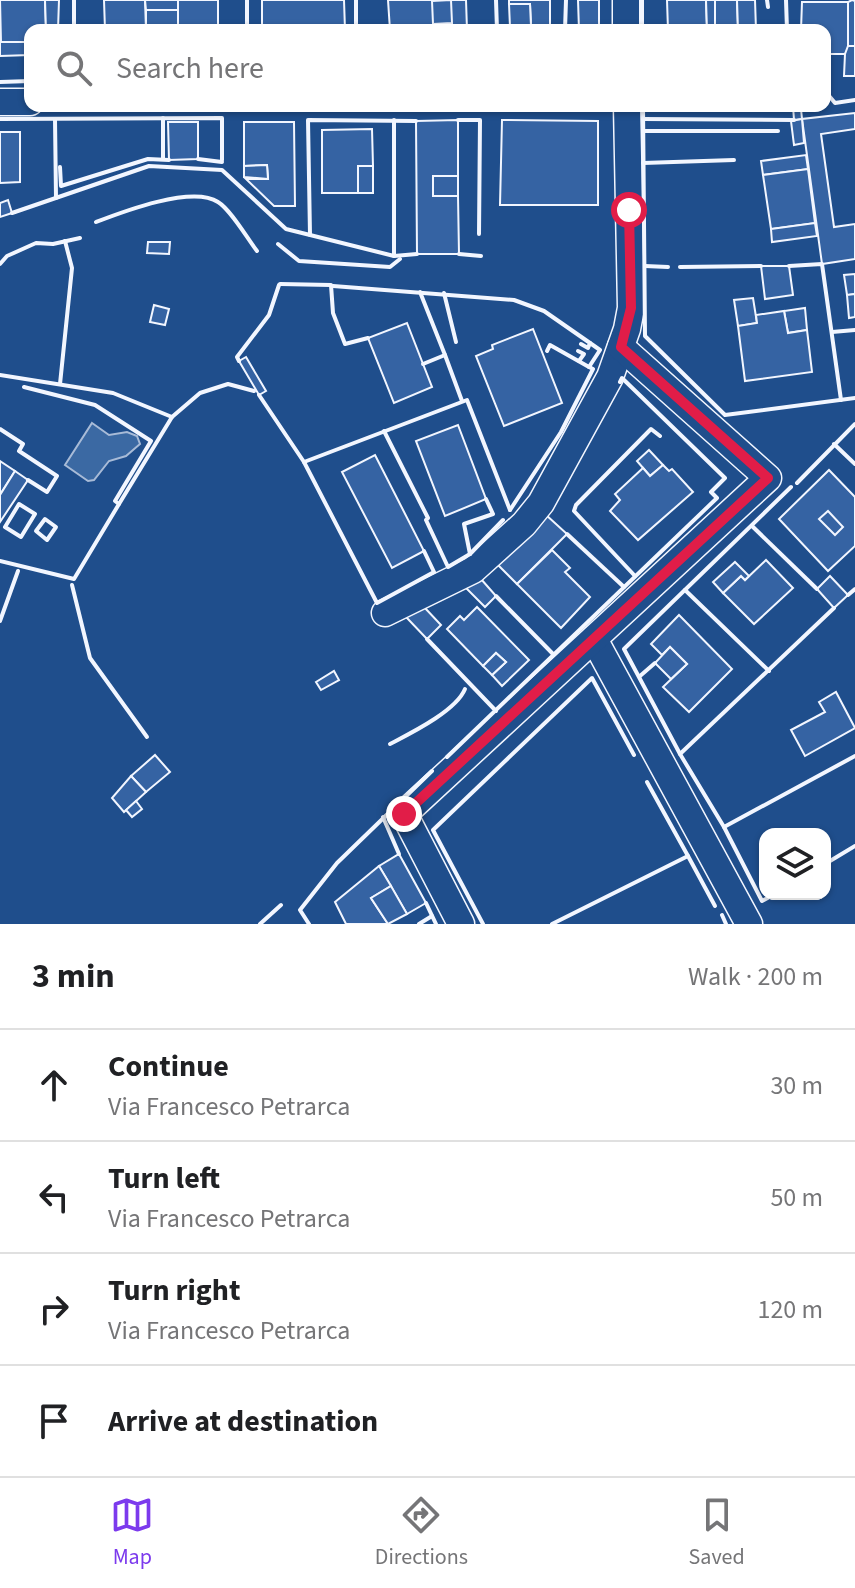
<!DOCTYPE html>
<meta charset="utf-8">
<style>
body{margin:0;font-family:"Source Sans 3",sans-serif;background:#f6f6f6;color:#202124}
.controls{position:absolute;right:24px;bottom:24px;display:grid;overflow:hidden;border-radius:16px;box-shadow:0 2px 6px #0004}
.controls button{width:72px;height:72px;display:grid;place-items:center;padding:0;border:0;border-bottom:2px solid #e0e0e0;background:#fff;color:#202124;font:40px sans-serif}
.stop{position:absolute;width:24px;height:24px;margin:-18px;border:6px solid #e11d48;border-radius:50%;background:#fff}
.stop.end{background:#e11d48;border-color:#fff;box-shadow:0 2px 8px #0008}
.list{margin:0;padding:0;list-style:none}
h2{display:flex;justify-content:space-between;align-items:center;height:104px;margin:0;padding:0 32px;font-size:34px}
h2 small{font-size:26px;font-weight:400;color:#757577}
.list li{display:grid;grid-template-columns:52px 1fr auto;gap:24px;align-items:center;box-sizing:border-box;height:112px;padding:0 32px;border-top:2px solid #e0e0e0}
.list b{display:block;font-size:30px;white-space:nowrap}
.list p{margin:0;font-size:26px;white-space:nowrap;color:#757577}
.list em{font-size:26px;font-style:normal;color:#757577}
.icon{flex:none;width:44px;height:44px;fill:none;stroke:currentColor;stroke-width:2;stroke-linecap:round;stroke-linejoin:round}
.map{position:relative;flex:none;width:855px;height:924px;overflow:hidden}
.search{position:absolute;background:#fff;box-shadow:0 2px 6px #0004;left:24px;right:24px;top:24px;height:88px;display:flex;align-items:center;gap:20px;box-sizing:border-box;padding:0 28px;border-radius:16px;color:#757577;font-size:30px}
.sheet{height:552px;background:#fff}
nav{display:flex;justify-content:space-around;align-items:center;box-sizing:border-box;height:112px;border-top:2px solid #e0e0e0;background:#fff;font-size:22px;color:#757577}
nav a{display:grid;justify-items:center;gap:4px}
nav .on{color:#7c3aed}
.map>svg:first-child{display:block}
.water{fill:#3b69a3;stroke:#a8bbd7;stroke-width:2}
.building{fill:#3563a3;stroke:#f2f6ff;stroke-width:2}
.lines{fill:none;stroke-linecap:round;stroke-linejoin:round}
.minor-casing{stroke:#f2f6ff;stroke-width:29}
.minor{stroke:#1f4e8c;stroke-width:26}
.wall{stroke:#f2f6ff;stroke-width:4}
.route{stroke:#e11d48;stroke-width:10}
</style>
<div class="map">
<svg width="855" height="924" viewBox="0 0 855 924">
<rect width="100%" height="100%" fill="#1f4e8c"/>
<polygon class="water" points="92,423 109,435 127,432 137,436 140,444 126,456 109,461 94,480 88,481 65,465"/>
<g class="building">
<polygon points="0,0 1,42 30,42 30,55 0,56"/>
<polygon points="0,0 45,0 46,30 30,30 30,42 1,42"/>
<polygon points="45,0 59,0 58,30 46,30"/>
<polygon points="104,0 145,0 146,30 105,30"/>
<polygon points="145,0 178,0 178,10 146,10"/>
<rect x="178" y="0" width="40" height="30"/>
<polygon points="262,0 344,0 345,30 262,30"/>
<polygon points="388,0 466,0 467,30 390,30"/>
<polygon points="451,0 452,23 433,24 432,1"/>
<polygon points="509,0 550,0 550,30 510,30 510,27 531,26 530,4 509,4"/>
<polygon points="578,0 599,0 599,30 579,30"/>
<polygon points="667,0 706,0 707,30 668,30"/>
<polygon points="706,0 715,0 715,30 707,30"/>
<polygon points="715,0 737,0 738,30 715,30"/>
<polygon points="737,0 755,0 756,30 738,30"/>
<polygon points="852,0 855,1 855,46 848,46 848,2"/>
<polygon points="802,2 848,2 848,51 845,54 825,54 825,30 801,30"/>
<polygon points="509,4 530,4 531,26 510,27"/>
<rect x="146" y="10" width="32" height="20"/>
<polygon points="848,46 855,46 855,76 844,76 845,54"/>
<polygon points="793,106 809,106 810,108 801,109 802,119 794,120"/>
<polygon points="855,113 855,129 821,134 834,227 855,224 855,259 822,264 802,119"/>
<polygon points="802,119 804,143 794,145 791,121"/>
<polygon points="458,120 458,176 433,176 433,196 458,196 459,254 417,254 416,121"/>
<polygon points="502,120 598,121 598,205 500,205"/>
<polygon points="168,122 198,122 198,159 169,160"/>
<polygon points="244,122 294,122 295,206 274,206 246,179 268,179 267,165 244,166"/>
<polygon points="372,129 373,166 358,166 358,193 322,193 322,130"/>
<polygon points="0,132 20,132 20,182 0,183"/>
<polygon points="806,155 808,169 763,175 761,161"/>
<polygon points="267,165 268,179 244,177 244,166"/>
<rect x="358" y="166" width="15" height="27"/>
<polygon points="808,169 815,223 771,229 763,175"/>
<rect x="433" y="176" width="25" height="20"/>
<polygon points="8,200 12,213 0,217 0,203"/>
<polygon points="815,223 817,236 772,242 771,229"/>
<polygon points="148,242 170,242 169,254 147,253"/>
<polygon points="761,266 789,266 793,295 765,299"/>
<polygon points="855,274 855,294 847,295 844,275"/>
<polygon points="855,294 855,317 849,318 847,295"/>
<polygon points="753,298 757,323 738,326 734,300"/>
<polygon points="154,305 169,309 165,325 150,322"/>
<polygon points="805,308 807,330 788,333 784,311"/>
<polygon points="784,311 788,333 807,330 812,372 745,381 738,326 757,323 756,315"/>
<polygon points="407,323 432,387 394,403 368,338"/>
<polygon points="533,329 562,403 504,426 476,356 493,349 492,345"/>
<polygon points="246,357 266,391 259,395 239,361"/>
<polygon points="458,425 486,499 445,516 416,441"/>
<polygon points="649,450 663,465 650,476 637,461"/>
<polygon points="375,455 424,551 392,568 342,472"/>
<polygon points="0,461 15,471 0,495"/>
<polygon points="663,465 669,471 672,469 693,492 638,540 610,511 620,500 615,494 643,468 650,476"/>
<polygon points="829,470 855,497 855,546 828,571 779,519"/>
<polygon points="15,471 28,480 0,522 0,495"/>
<polygon points="828,511 843,527 835,535 819,519"/>
<polygon points="545,514 567,534 517,584 497,564"/>
<polygon points="552,550 570,568 565,572 590,597 561,628 517,584"/>
<polygon points="766,560 793,588 754,624 723,593 741,576 745,580"/>
<polygon points="735,562 749,576 745,580 741,576 723,593 713,582"/>
<polygon points="830,576 848,595 834,608 817,589"/>
<polygon points="481,579 496,596 485,607 466,588"/>
<polygon points="424,607 441,625 427,639 406,617"/>
<polygon points="477,607 529,660 502,686 492,675 506,662 496,653 483,666 447,629 460,616 464,620"/>
<polygon points="679,615 732,669 689,712 663,687 687,664 670,647 662,655 651,644"/>
<polygon points="670,647 687,664 671,679 655,663"/>
<polygon points="496,653 506,662 492,675 483,666"/>
<polygon points="334,671 339,680 321,690 316,682"/>
<polygon points="836,692 855,728 805,756 791,730 825,712 819,702"/>
<polygon points="155,755 170,772 146,792 131,776"/>
<polygon points="131,776 146,792 124,812 112,798"/>
<polygon points="136,801 142,809 132,817 126,810"/>
<polygon points="399,854 426,903 407,914 379,866"/>
<polygon points="379,866 391,886 371,898 388,924 346,924 335,902"/>
<polygon points="391,886 407,914 388,924 371,898"/>
</g>
<g class="lines">
<defs>
<g id="minor">
<polyline points="626,0 626,30"/>
<polyline points="0,102 30,102"/>
<polyline points="385,613 473,570 524,524 541,503 610,377 627,329 631,308 627,106"/>
<polyline points="594,639 749,924"/>
<polyline points="461,924 404,814 768,478 621,347"/>
</g>
</defs>
<use href="#minor" class="minor-casing"/>
<use href="#minor" class="minor"/>
<g class="wall">
<polyline points="74,0 74,30"/>
<polyline points="247,0 247,30"/>
<polyline points="356,0 356,30"/>
<polyline points="496,0 497,30"/>
<polyline points="767,0 768,7"/>
<polyline points="786,0 787,30"/>
<polyline points="565,30 566,0"/>
<polyline points="642,30 642,0"/>
<polyline points="0,82 30,81"/>
<polyline points="825,91 835,103 855,100"/>
<polyline points="643,106 645,336 725,415 855,398"/>
<polyline points="163,118 163,159"/>
<polyline points="0,119 222,118 222,160"/>
<polyline points="55,119 56,198"/>
<polyline points="643,119 794,120"/>
<polyline points="458,120 480,120 479,234"/>
<polyline points="643,131 778,131"/>
<polyline points="198,159 222,162"/>
<polyline points="643,163 734,160"/>
<polyline points="60,167 61,186 148,159 169,160"/>
<polyline points="12,213 149,166 222,170 286,229 394,256 417,254"/>
<path d="M96,222c26,-10 96,-37 122,-20 13,8 29,36 39,49"/>
<polyline points="310,235 308,120 416,121"/>
<polyline points="278,244 299,261 390,267 400,259"/>
<polyline points="459,254 481,256"/>
<polyline points="394,256 394,120"/>
<polyline points="0,264 7,256 36,243 53,244 80,238"/>
<polyline points="645,266 668,267"/>
<polyline points="789,266 822,264 841,400"/>
<polyline points="680,267 761,266"/>
<polyline points="280,284 331,285 333,313 345,344 368,338"/>
<polyline points="333,286 514,300 544,311 590,343 588,348 581,344"/>
<polyline points="420,292 445,355 423,364"/>
<polyline points="444,293 456,342"/>
<polyline points="832,332 855,330"/>
<polyline points="547,351 550,345 589,367"/>
<polyline points="578,351 584,354 579,361"/>
<polyline points="445,355 462,401"/>
<polyline points="239,361 237,357 269,315 279,285"/>
<polyline points="0,375 113,393 172,417 119,504"/>
<polyline points="60,384 72,268 65,241"/>
<polyline points="259,395 304,462 377,603 434,572 424,551"/>
<polyline points="172,417 200,393 228,384 254,391"/>
<polyline points="0,429 23,444 19,451 57,476 47,492 28,480"/>
<polyline points="384,431 428,518 426,520 448,567 470,554 503,520"/>
<polyline points="834,444 855,464"/>
<polyline points="304,462 467,400 510,510"/>
<polyline points="797,483 855,424"/>
<polygon points="19,504 35,514 21,537 5,527"/>
<polyline points="510,510 561,432 593,369 589,367 600,350 590,343"/>
<polygon points="45,519 56,527 47,540 36,531"/>
<polyline points="752,526 817,589"/>
<polyline points="567,534 624,587"/>
<polyline points="470,554 464,524 493,514 486,499"/>
<polyline points="0,561 74,579 119,504 115,501 151,441 95,405 24,387"/>
<polyline points="635,576 574,511 576,505 651,429 660,436"/>
<polyline points="72,585 90,658 147,737"/>
<polyline points="685,590 769,671"/>
<polyline points="848,595 855,589"/>
<polyline points="496,596 553,654"/>
<polyline points="0,621 18,571"/>
<polyline points="427,639 496,711"/>
<polyline points="640,676 655,663"/>
<path d="M390,744c21,-11 66,-33 75,-55"/>
<polyline points="680,754 834,608"/>
<polyline points="447,757 717,498 711,492 725,478 622,378 620,382"/>
<polyline points="383,817 399,854"/>
<polyline points="724,827 855,756"/>
<polyline points="688,856 715,906"/>
<polyline points="825,864 855,846"/>
<polyline points="775,894 762,901 724,827 680,754 624,649 791,487"/>
<polyline points="426,903 436,924"/>
<polyline points="722,915 726,924"/>
<polyline points="260,924 281,905"/>
<polyline points="309,924 300,910 337,863 432,771"/>
<polyline points="419,924 432,916"/>
<polyline points="483,924 433,830 592,678 634,755"/>
<polyline points="552,924 688,856 647,782"/>
</g>
</g>
<g class="lines">
<polyline class="route" points="404,814 768,478 621,347 631,308 629,210"/>
</g>
</svg>
<div class="controls">
<button><svg class="icon" aria-label="layers" viewBox="0 0 24 24"><path d="M12 4l9 5-9 5-9-5zM3 14l9 5 9-5"/></svg></button>
</div>
<div class="stop" style="left:629px;top:210px"></div>
<div class="stop end" style="left:404px;top:814px"></div>
<div class="search"><svg class="icon" aria-label="search" viewBox="0 0 24 24"><circle cx="10" cy="10" r="6"/><path d="M15 15l6 6"/></svg>Search here</div>
</div>
<section class="sheet">
<h2>3 min<small>Walk · 200 m</small></h2>
<ul class="list">
<li><svg class="icon" aria-label="ahead" viewBox="0 0 24 24"><path d="M12 20V5M6 11l6-6 6 6"/></svg><div><b>Continue</b><p>Via Francesco Petrarca</p></div><em>30 m</em></li>
<li><svg class="icon" aria-label="left" viewBox="0 0 24 24"><path d="M17 20v-9H6M10 6l-5 5 5 5"/></svg><div><b>Turn left</b><p>Via Francesco Petrarca</p></div><em>50 m</em></li>
<li><svg class="icon" aria-label="right" viewBox="0 0 24 24"><path d="M7 20v-9h11M14 6l5 5-5 5"/></svg><div><b>Turn right</b><p>Via Francesco Petrarca</p></div><em>120 m</em></li>
<li><svg class="icon" aria-label="arrive" viewBox="0 0 24 24"><path d="M6 21V4h12l-3 4 3 4H6"/></svg><div><b>Arrive at destination</b></div></li>
</ul>
</section>
<nav>
<a class="on"><svg class="icon" aria-label="map" viewBox="0 0 24 24"><path d="M3 6l6-2 6 2 6-2v14l-6 2-6-2-6 2zM9 4v14M15 6v14"/></svg>Map</a>
<a><svg class="icon" aria-label="directions" viewBox="0 0 24 24"><path d="M12 3l9 9-9 9-9-9zM9 14v-3h6M13 9l2 2-2 2"/></svg>Directions</a>
<a><svg class="icon" aria-label="saved" viewBox="0 0 24 24"><path d="M7 4h10v16l-5-4-5 4z"/></svg>Saved</a>
</nav>
